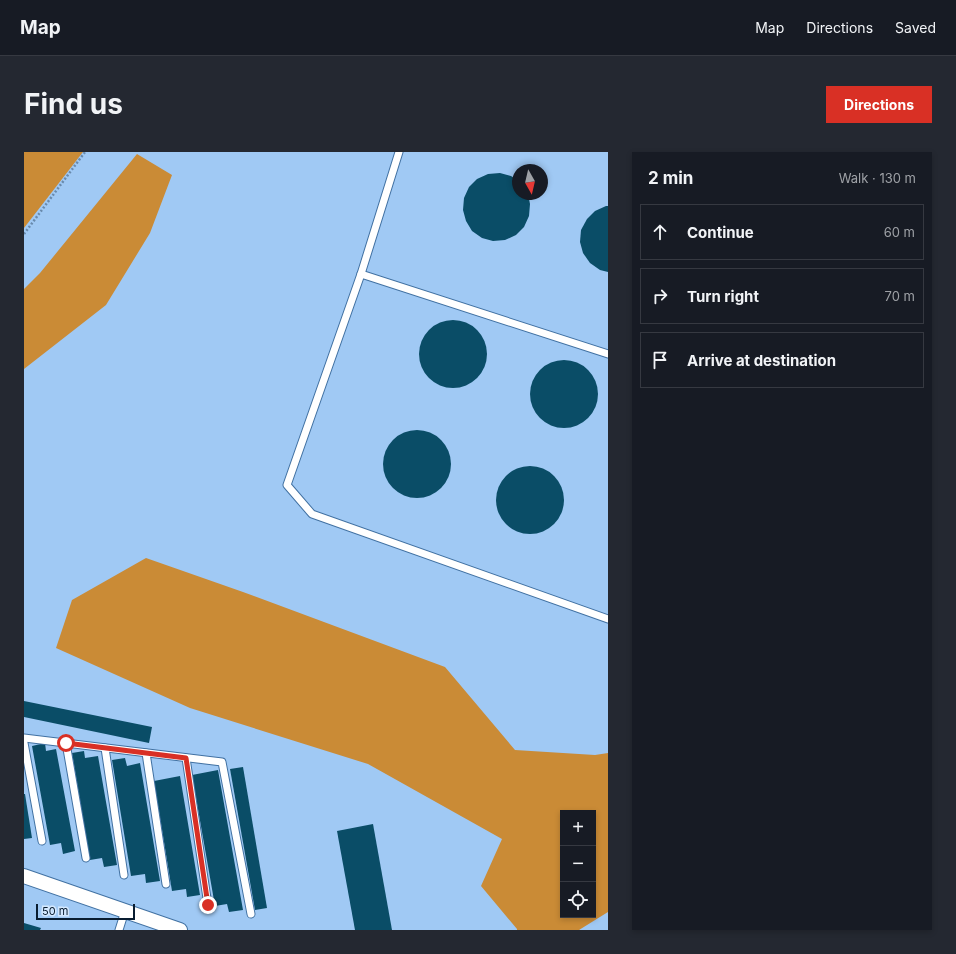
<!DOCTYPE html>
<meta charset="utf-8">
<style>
body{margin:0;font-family:Inter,sans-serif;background:#242831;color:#f1f3f6}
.controls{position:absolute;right:12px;bottom:12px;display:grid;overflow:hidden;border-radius:0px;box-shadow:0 2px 6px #0003}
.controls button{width:36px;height:36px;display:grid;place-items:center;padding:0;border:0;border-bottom:1px solid #363941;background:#171b24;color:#f1f3f6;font:20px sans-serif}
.compass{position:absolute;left:488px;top:12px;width:36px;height:36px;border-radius:50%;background:#171b24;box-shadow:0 2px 6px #0003;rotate:172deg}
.scale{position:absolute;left:12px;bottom:10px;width:99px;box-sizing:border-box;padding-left:4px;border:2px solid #091d31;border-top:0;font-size:11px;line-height:14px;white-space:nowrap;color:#091d31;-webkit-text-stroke:3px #d3e8fe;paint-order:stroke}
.stop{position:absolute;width:12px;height:12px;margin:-9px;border:3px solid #d93025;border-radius:50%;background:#fff}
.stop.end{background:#d93025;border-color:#fff;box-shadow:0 1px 4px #0008}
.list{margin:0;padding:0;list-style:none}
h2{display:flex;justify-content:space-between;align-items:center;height:52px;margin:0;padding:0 16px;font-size:17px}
h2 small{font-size:13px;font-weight:400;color:#9ea1a6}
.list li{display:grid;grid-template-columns:26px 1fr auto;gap:12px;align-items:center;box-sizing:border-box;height:56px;margin:0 8px 8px;padding:0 8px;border:1px solid #363941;border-radius:0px}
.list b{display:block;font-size:15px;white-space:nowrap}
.list em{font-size:13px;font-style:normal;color:#9ea1a6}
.icon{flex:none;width:22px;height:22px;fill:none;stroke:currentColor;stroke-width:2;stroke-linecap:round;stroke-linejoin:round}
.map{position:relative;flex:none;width:584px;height:778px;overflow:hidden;border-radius:0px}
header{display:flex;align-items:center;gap:24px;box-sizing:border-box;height:56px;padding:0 20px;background:#171b24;border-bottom:1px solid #363941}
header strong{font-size:19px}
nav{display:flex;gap:22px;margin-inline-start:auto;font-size:14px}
.intro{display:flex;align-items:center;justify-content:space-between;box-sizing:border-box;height:96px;padding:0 24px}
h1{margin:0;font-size:28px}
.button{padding:10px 18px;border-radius:0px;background:#d93025;color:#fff;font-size:14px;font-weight:700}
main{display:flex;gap:24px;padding:0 24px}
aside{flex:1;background:#171b24;border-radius:0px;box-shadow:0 2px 6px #0003}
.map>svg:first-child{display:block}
.green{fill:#ca8b36;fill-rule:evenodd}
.building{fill:#0a4d67}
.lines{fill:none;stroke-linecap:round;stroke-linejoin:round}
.lane-casing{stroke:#4171a2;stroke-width:9}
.street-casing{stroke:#4171a2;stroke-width:16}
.path{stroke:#698aac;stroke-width:2.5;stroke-dasharray:2 2;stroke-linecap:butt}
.lane{stroke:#fff;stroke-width:7}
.street{stroke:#fff;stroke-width:14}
.route{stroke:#d93025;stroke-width:5}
</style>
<header>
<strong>Map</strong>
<nav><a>Map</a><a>Directions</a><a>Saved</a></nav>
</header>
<div class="intro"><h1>Find us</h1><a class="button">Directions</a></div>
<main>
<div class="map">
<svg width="584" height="778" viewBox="0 0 584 778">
<rect width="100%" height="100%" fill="#a0c9f4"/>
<g class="green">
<polygon points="0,0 59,0 0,76"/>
<polygon points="113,2 148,23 126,81 82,153 0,217 0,137 16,121"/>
<path d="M122,406l97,34 202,75 70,83 80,5 13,-2v159l-29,18h-62v-1l-36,-43 21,-47 -134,-75 -178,-56 -134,-60 16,-48zM539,661h30v102h-30z"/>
</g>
<g class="building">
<polygon points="476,21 487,24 494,29 494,42 504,42 506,52 505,64 500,75 492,83 481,88 469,89 458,86 448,79 442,69 439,58 440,46 445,35 453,27 464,22"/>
<polygon points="582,54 584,54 584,120 576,118 566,111 559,101 556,90 557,78 563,67 571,59"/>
<circle cx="429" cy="202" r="34"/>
<circle cx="540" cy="242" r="34"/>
<circle cx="393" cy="312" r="34"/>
<circle cx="506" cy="348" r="34"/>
<polygon points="0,549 128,575 125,591 0,565"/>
<polygon points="21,591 22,599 32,597 51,699 39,702 37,691 26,693 8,594"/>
<polygon points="60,599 61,606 74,604 93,713 80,715 78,706 66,708 48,601"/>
<polygon points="101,606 103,614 116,611 136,729 122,731 121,722 107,724 88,608"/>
<polygon points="219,615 243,756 231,758 206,617"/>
<polygon points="194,618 219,758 205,760 203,752 191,754 168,623"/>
<polygon points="156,624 176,743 163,745 162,737 148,739 130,629"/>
<polygon points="0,642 1,642 8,686 0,687"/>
<polygon points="349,672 368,778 331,778 313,679"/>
<polygon points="0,771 17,776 16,778 0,778"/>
</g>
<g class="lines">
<defs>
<g id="lane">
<polyline points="375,0 337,122 263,333 288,362 584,467"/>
<polyline points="337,122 584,202"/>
<polyline points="0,586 198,610 227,762"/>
<polyline points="0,591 18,689"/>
<polyline points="42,591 62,706"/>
<polyline points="81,596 100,723"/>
<polyline points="122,601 142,732"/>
<polyline points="162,606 184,753"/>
<polyline points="95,778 101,759"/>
</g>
<polyline id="street" points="0,724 156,778"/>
</defs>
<use href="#lane" class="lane-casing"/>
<use href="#street" class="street-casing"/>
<polyline class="path" points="0,82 61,0"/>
<use href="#lane" class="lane"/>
<use href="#street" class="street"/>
</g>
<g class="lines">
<polyline class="route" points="42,591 162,606 184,753"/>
</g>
</svg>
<div class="controls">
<button>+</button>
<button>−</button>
<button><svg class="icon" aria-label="locate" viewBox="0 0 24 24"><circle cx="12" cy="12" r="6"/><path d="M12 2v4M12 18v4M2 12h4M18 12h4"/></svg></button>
</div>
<svg class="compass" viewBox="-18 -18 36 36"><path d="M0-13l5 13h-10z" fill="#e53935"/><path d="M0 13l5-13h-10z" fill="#9ea1a6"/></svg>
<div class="scale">50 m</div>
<div class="stop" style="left:42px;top:591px"></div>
<div class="stop end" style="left:184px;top:753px"></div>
</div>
<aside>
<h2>2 min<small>Walk · 130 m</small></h2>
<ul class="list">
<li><svg class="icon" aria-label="ahead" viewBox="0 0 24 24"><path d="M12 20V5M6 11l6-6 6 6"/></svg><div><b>Continue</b></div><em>60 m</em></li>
<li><svg class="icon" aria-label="right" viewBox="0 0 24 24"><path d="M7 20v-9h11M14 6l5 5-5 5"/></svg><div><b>Turn right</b></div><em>70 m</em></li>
<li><svg class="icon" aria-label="arrive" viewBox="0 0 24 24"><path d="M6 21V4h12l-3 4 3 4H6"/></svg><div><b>Arrive at destination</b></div></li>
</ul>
</aside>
</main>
